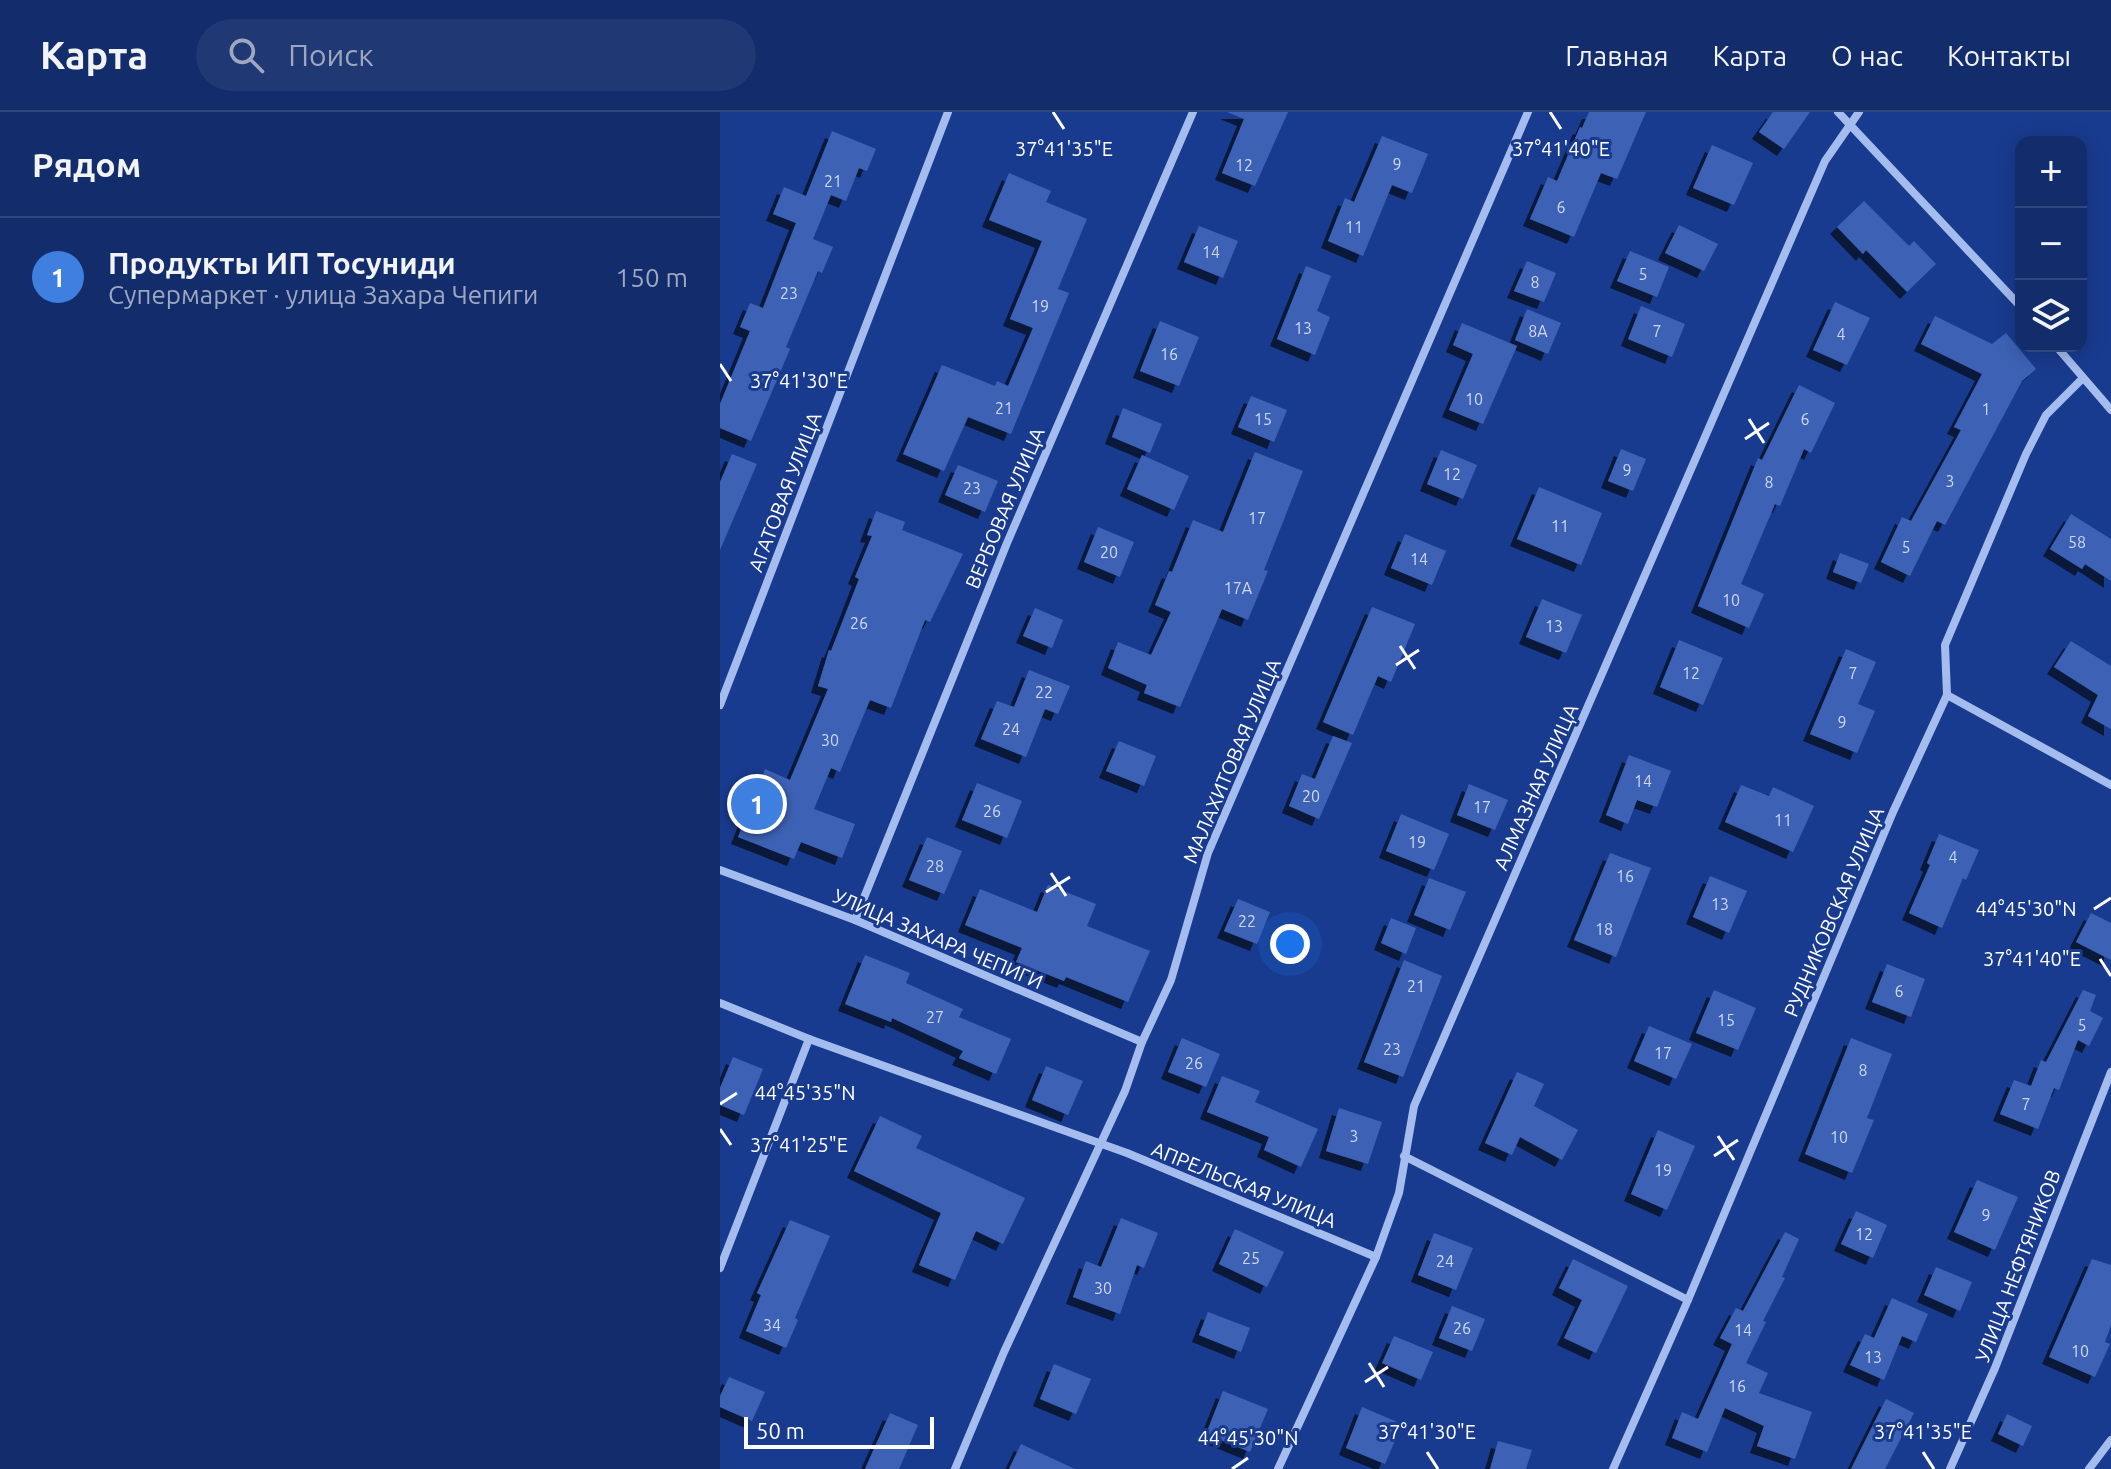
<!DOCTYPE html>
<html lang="ru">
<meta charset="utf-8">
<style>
body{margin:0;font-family:Ubuntu,sans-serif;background:#203873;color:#f1f3f6}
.controls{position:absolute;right:24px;top:24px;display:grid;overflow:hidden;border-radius:16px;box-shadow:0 4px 20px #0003}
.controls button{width:72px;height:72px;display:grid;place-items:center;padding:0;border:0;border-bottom:2px solid #32487e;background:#132c6b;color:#f1f3f6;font:40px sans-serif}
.scale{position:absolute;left:24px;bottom:20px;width:190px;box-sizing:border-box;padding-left:8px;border:4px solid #fff;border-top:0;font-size:22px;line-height:28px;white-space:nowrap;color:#fff;-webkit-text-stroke:6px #193b8f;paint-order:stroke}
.you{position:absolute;left:570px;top:832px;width:28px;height:28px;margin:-20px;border:6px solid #fff;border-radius:50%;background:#1a73e8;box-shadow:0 0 0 12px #1a73e833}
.badge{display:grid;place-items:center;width:52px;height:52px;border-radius:50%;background:#90b9f0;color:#fff;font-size:26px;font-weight:700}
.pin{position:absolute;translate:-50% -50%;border:4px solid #fff;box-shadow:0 2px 8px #0006}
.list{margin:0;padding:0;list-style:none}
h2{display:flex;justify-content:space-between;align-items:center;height:104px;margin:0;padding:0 32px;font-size:34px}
h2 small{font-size:26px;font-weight:400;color:#9da7c1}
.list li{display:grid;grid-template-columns:52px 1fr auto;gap:24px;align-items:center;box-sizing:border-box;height:120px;padding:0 32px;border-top:2px solid #32487e}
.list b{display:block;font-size:30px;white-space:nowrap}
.list p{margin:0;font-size:26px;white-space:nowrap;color:#9da7c1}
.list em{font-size:26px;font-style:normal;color:#9da7c1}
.icon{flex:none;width:44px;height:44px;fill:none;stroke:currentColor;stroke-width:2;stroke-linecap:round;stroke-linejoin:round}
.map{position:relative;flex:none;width:1391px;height:1357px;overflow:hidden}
header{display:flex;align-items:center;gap:48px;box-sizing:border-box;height:112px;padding:0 40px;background:#132c6b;border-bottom:2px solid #32487e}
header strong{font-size:38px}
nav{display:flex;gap:44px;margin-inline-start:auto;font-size:28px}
.search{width:560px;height:72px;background:#203873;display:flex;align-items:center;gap:20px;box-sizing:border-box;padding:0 28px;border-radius:44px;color:#9da7c1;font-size:30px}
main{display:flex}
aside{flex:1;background:#132c6b}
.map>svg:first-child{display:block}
.building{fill:#3d62b5;filter:url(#shadow)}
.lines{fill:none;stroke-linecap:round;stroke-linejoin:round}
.minor{stroke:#a5bcef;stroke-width:8}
.ticks{fill:none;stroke:#fff;stroke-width:3}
.labels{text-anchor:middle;stroke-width:6;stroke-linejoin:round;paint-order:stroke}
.number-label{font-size:16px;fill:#ced8ec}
.street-label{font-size:20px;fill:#fff;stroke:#193b8f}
.ticks-label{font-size:20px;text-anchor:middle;fill:#fff;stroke:#193b8f;stroke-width:6;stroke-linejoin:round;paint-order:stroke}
</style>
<header>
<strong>Карта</strong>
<div class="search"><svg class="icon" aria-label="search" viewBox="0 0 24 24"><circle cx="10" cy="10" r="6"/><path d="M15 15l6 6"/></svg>Поиск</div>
<nav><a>Главная</a><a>Карта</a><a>О нас</a><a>Контакты</a></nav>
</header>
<main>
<aside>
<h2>Рядом<small></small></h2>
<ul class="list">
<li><span class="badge" style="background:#3f7fe0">1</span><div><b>Продукты ИП Тосуниди</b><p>Супермаркет · улица Захара Чепиги</p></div><em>150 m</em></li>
</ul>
</aside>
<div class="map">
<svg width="1391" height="1357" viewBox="0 0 1391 1357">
<defs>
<filter id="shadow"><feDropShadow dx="-7" dy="7" stdDeviation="0" flood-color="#0009"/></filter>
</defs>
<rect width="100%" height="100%" fill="#193b8f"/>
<g class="building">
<polygon points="507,0 568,0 535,74 502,61 524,7"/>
<polygon points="869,0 926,0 897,67 881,61 854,125 810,107 828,65 837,69 860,15 862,16"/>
<polygon points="1053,0 1090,0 1064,37 1039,20"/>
<polygon points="112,19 156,37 147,59 139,56 126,89 111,83 93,127 113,135 102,161 98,159 66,235 70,237 31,329 0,316 0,292 30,219 20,215 30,191 43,196 76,111 53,102 64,75 86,84"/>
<polygon points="662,24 708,42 692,81 672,73 643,144 608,129 625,86 634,90"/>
<polygon points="992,33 1033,51 1014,93 973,76"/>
<polygon points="289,61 331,79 326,90 367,107 338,177 349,181 291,322 248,305 224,359 183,342 222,253 275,274 277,269 288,274 313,216 290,207 322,129 269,108"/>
<polygon points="1144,89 1189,134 1194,129 1216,152 1187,180 1146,138 1143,142 1117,115"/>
<polygon points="959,113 998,132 984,159 945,141"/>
<polygon points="479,114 518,129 503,166 464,150"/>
<polygon points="910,139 949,155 937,185 897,169"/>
<polygon points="807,149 836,161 824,190 794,179"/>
<polygon points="586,154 611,164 597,199 610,205 595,243 557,227"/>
<polygon points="1115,190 1150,206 1127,253 1093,238"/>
<polygon points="921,194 965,212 952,245 908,227"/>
<polygon points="807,197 841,211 828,242 795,228"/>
<polygon points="1215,204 1272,232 1286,221 1316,257 1302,269 1225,413 1217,409 1190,464 1161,450 1182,405 1191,409 1241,318 1234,315 1262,262 1201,232"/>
<polygon points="440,209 479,225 459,274 420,259"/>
<polygon points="742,211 797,234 763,312 729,298 753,242 733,233"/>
<polygon points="1079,273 1115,291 1091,341 1084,337 1060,394 1055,392 1021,472 1044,482 1029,516 978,494 1038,346 1042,348"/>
<polygon points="531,284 567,298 554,330 518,315"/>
<polygon points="403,296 442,312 430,341 392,325"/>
<polygon points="901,337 926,347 913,379 888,369"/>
<polygon points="721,338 757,353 743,387 707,372"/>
<polygon points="535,340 583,359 544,458 548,459 528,508 502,497 460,595 424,581 427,573 388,556 398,530 431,543 451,500 435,493 449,459 452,460 473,408 503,420"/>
<polygon points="12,342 37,352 0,438 0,370"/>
<polygon points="422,343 469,364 454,398 407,377"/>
<polygon points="238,353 278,369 265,400 225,383"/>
<polygon points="819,375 882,401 861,453 797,427"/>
<polygon points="156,399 185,410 182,418 243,442 210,510 205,508 171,596 150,588 120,660 111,656 94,697 135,712 122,746 81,730 74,747 18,725 45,657 70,668 108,577 98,574 109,538 111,539 139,467 135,465 152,424 147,423"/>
<polygon points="1351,402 1391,427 1391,469 1365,452 1362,457 1330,437"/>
<polygon points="378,415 414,430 400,465 364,450"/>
<polygon points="685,422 726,439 712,473 671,456"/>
<polygon points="1120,441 1149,452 1141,471 1113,460"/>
<polygon points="822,487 862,503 846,541 806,525"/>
<polygon points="652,495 695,512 671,570 658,564 633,623 603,610"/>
<polygon points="315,496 343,508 332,536 303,524"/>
<polygon points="959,528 1003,546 983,593 940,575"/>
<polygon points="1351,529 1391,554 1391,617 1368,604 1378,583 1334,555"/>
<polygon points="1126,537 1156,550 1138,592 1155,599 1137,641 1090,622"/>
<polygon points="309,558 350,574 338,602 325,597 306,645 261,627 277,589 294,595"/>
<polygon points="613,624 632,631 599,707 569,694 582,662 595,667"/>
<polygon points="399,629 436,644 424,674 386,659"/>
<polygon points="909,643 951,659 937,695 917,688 908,712 886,703"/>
<polygon points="257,671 302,689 287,726 242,708"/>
<polygon points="749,672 788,688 775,718 737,703"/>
<polygon points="1021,673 1049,684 1053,675 1094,694 1073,740 1005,710"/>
<polygon points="681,702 729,722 714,758 666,739"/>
<polygon points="1219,722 1259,738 1246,768 1243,766 1222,816 1189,801 1210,753 1207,751"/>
<polygon points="207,725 242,739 224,782 189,768"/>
<polygon points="890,741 931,756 896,845 854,828"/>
<polygon points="990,764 1027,779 1009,821 973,805"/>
<polygon points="709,766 746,780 730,818 694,803"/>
<polygon points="328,773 376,792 367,814 430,839 408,890 346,865 344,869 296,850 302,836 245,813 260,777 317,800"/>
<polygon points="518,787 550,800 537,832 504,819"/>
<polygon points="1371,801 1391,811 1391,848 1356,830"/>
<polygon points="671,806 696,816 686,842 661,831"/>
<polygon points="145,843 190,861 186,871 243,897 239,905 291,927 276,962 239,946 243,939 172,906 171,910 125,892"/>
<polygon points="684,848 722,864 683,965 644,950"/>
<polygon points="1167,852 1205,867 1191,905 1152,890"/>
<polygon points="994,878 1036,896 1018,938 976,921"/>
<polygon points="1363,878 1376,883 1370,899 1383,906 1369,934 1358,928 1339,978 1334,976 1318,1017 1280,1002 1294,968 1311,974 1321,948 1326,950"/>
<polygon points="929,914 972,932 956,967 914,949"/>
<polygon points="462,926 500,942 486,975 448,960"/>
<polygon points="1131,926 1172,942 1147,1006 1154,1008 1132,1061 1085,1042"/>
<polygon points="13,945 43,957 24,1003 0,993 0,976"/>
<polygon points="326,954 363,969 348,1003 312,988"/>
<polygon points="797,960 824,972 814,994 858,1018 842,1048 800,1025 792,1043 765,1031"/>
<polygon points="502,964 540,979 535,990 598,1017 581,1055 544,1038 549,1025 487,1000"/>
<polygon points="619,996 662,1010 648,1052 606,1039"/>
<polygon points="160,1004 202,1024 196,1036 305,1086 283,1132 256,1119 235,1168 199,1153 221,1101 134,1059"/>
<polygon points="938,1018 975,1034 947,1098 911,1082"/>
<polygon points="1257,1068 1298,1085 1275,1138 1234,1120"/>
<polygon points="1136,1099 1167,1113 1153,1146 1121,1132"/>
<polygon points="401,1106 438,1121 424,1156 417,1153 400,1202 353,1185 366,1149 381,1155"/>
<polygon points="70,1108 110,1124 75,1206 78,1208 66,1236 26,1219 41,1183 37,1181"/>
<polygon points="515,1117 564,1140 547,1175 499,1152"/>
<polygon points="1065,1120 1079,1127 1062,1165 1065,1166 1043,1209 1046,1210 1026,1251 1048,1261 1039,1281 1092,1300 1075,1347 1037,1334 1044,1314 1005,1296 987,1340 952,1326 962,1300 978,1307 1012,1232 1000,1226 1016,1196 1023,1199"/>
<polygon points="714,1121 753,1136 736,1178 698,1163"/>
<polygon points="853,1147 908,1174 876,1241 844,1226 862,1188 839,1176"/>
<polygon points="1372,1147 1391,1153 1391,1213 1385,1230 1390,1232 1375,1265 1329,1245"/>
<polygon points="1216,1155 1252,1170 1240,1199 1204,1183"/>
<polygon points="1172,1186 1208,1202 1196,1230 1182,1224 1164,1268 1130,1253 1145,1222 1154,1226"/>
<polygon points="732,1194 765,1207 752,1239 719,1226"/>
<polygon points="488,1200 530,1216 521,1240 479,1223"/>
<polygon points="674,1224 713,1240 701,1268 662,1251"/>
<polygon points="334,1252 371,1267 356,1302 320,1287"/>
<polygon points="9,1265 45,1280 32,1309 0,1295 0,1284"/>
<polygon points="503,1279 548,1297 530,1340 486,1322"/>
<polygon points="1166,1287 1194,1301 1165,1357 1131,1357"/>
<polygon points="642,1295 682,1312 665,1352 626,1336"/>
<polygon points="170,1301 198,1313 179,1357 145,1357"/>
<polygon points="1287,1302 1312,1314 1303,1334 1278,1322"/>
<polygon points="778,1329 812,1338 806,1357 770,1357"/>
<polygon points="301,1332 355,1357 289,1357"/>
</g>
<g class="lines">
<g class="minor">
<polyline points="1118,0 1301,195"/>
<polyline points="1336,234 1391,298"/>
<polyline points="1227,583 1391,673"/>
<polyline points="0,593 228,0"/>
<polyline points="0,758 135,808 422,930"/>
<polyline points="135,808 287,431 473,0"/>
<polyline points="0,891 89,927 407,1041 656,1145"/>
<polyline points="684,1044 968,1188"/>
<polyline points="0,1156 89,927"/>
<polyline points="235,1357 284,1240 405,979 422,930 451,868 488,741 808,0"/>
<polyline points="558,1357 656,1145 679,1081 694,994 1105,49 1139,0"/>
<polyline points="893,1357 968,1188 1173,700 1227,583 1225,533 1306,342 1326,303 1363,266"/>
<polyline points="1230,1357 1275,1256 1391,960"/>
<polyline points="1369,1357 1391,1328"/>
</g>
</g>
<path class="ticks" d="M333,0l11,17M830,0l11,17M0,252l11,17M1029,307l15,24M1025,327l24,-16M680,534l15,23M676,553l23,-15M331,761l15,23M326,780l24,-15M1374,797l17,-11M1380,847l11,17M0,992l17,-11M0,1017l11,16M998,1024l16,24M994,1044l24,-16M649,1251l15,24M645,1270l23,-15M707,1340l11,17M1203,1340l11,17M512,1357l16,-11"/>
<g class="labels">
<g class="number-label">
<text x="677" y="58">9</text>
<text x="524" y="59">12</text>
<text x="113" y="75">21</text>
<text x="841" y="101">6</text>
<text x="634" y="121">11</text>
<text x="491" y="146">14</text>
<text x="923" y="168">5</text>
<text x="815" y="176">8</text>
<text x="69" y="187">23</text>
<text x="320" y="200">19</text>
<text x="583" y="222">13</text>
<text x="818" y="225">8А</text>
<text x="937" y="225">7</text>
<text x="1121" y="228">4</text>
<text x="449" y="248">16</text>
<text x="754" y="293">10</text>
<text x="284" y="302">21</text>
<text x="1266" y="303">1</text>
<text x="543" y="313">15</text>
<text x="1085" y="313">6</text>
<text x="907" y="364">9</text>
<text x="732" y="368">12</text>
<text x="1230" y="375">3</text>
<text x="1049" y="376">8</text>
<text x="252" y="382">23</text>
<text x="537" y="412">17</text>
<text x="840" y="420">11</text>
<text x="1357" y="436">58</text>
<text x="1186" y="441">5</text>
<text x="389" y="446">20</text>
<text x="699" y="453">14</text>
<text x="518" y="482">17А</text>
<text x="1011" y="494">10</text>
<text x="139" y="517">26</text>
<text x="834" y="520">13</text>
<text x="971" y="567">12</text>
<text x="1133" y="567">7</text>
<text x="324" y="586">22</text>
<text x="1122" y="616">9</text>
<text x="291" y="623">24</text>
<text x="110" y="634">30</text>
<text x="923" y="675">14</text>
<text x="591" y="690">20</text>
<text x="762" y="701">17</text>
<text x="272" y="705">26</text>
<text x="1063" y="714">11</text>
<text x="697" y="736">19</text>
<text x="1233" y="751">4</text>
<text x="215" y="760">28</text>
<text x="905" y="770">16</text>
<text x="1000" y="798">13</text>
<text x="527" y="815">22</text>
<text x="884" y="823">18</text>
<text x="696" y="880">21</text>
<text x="1179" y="885">6</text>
<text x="215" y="911">27</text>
<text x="1006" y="914">15</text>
<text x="1362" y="919">5</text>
<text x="672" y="943">23</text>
<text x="943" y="947">17</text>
<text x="474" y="957">26</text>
<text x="1143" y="964">8</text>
<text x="1306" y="998">7</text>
<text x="634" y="1030">3</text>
<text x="1119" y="1031">10</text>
<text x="943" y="1064">19</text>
<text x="1266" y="1109">9</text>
<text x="1144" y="1128">12</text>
<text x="531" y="1152">25</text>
<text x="725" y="1155">24</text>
<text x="383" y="1182">30</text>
<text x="52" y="1219">34</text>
<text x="742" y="1222">26</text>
<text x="1023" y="1224">14</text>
<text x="1360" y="1245">10</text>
<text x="1153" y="1251">13</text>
<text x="1017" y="1280">16</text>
</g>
<g class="street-label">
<text transform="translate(65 380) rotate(-69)" y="7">АГАТОВАЯ УЛИЦА</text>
<text transform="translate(285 396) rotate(-67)" y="7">ВЕРБОВАЯ УЛИЦА</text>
<text transform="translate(512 649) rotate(-67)" y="7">МАЛАХИТОВАЯ УЛИЦА</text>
<text transform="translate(816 675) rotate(-66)" y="7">АЛМАЗНАЯ УЛИЦА</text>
<text transform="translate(1114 800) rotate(-67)" y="7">РУДНИКОВСКАЯ УЛИЦА</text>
<text transform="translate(218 827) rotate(23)" y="7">УЛИЦА ЗАХАРА ЧЕПИГИ</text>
<text transform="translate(524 1073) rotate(22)" y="7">АПРЕЛЬСКАЯ УЛИЦА</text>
<text transform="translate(1298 1154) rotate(-69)" y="7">УЛИЦА НЕФТЯНИКОВ</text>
</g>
</g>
<g class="ticks-label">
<text x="344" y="44">37°41'35"E</text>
<text x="841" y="44">37°41'40"E</text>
<text x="79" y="276">37°41'30"E</text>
<text x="1306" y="804">44°45'30"N</text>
<text x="1312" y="854">37°41'40"E</text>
<text x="85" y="988">44°45'35"N</text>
<text x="79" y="1040">37°41'25"E</text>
<text x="707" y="1327">37°41'30"E</text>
<text x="1203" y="1327">37°41'35"E</text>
<text x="528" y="1333">44°45'30"N</text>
</g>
</svg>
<div class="controls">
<button>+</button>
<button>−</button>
<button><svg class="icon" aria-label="layers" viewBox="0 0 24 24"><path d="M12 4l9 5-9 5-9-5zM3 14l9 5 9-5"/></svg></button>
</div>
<div class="scale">50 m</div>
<div class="you"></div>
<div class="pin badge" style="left:37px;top:692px;background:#3f7fe0">1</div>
</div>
</main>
